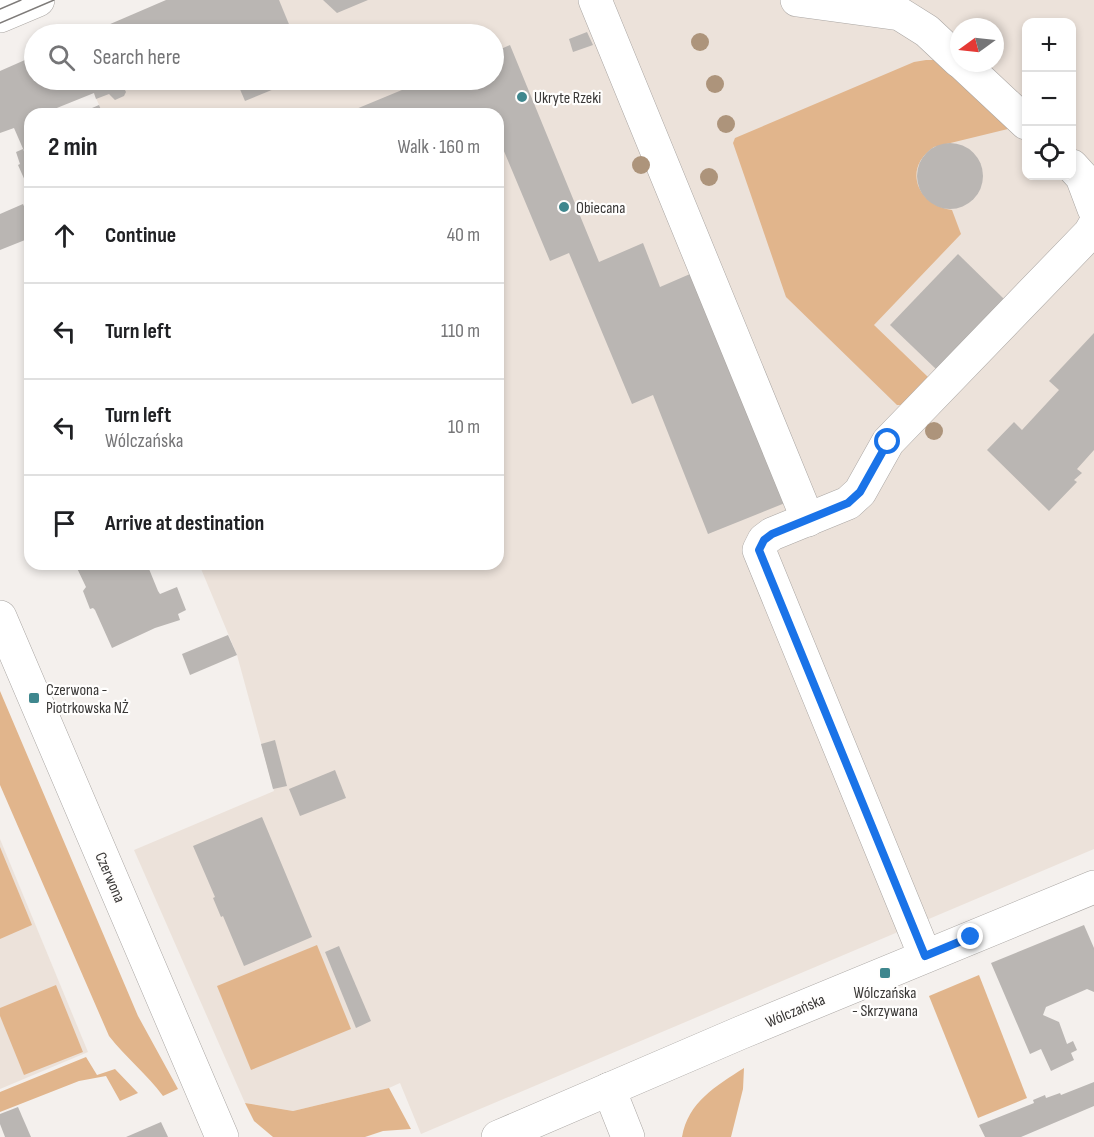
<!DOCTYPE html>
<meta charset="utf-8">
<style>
body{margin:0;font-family:"Sofia Sans Condensed",sans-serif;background:#f6f6f6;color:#202124}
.controls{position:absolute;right:18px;top:18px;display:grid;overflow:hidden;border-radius:12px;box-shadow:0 3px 9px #0003}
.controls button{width:54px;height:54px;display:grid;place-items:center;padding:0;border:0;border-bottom:2px solid #e0e0e0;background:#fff;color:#202124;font:30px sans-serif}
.compass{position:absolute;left:950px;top:18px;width:54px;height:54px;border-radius:50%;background:#fff;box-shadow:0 3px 9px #0003;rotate:255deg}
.stop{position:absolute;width:18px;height:18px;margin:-14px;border:4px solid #1a73e8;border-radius:50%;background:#fff}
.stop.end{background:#1a73e8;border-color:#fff;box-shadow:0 2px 6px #0008}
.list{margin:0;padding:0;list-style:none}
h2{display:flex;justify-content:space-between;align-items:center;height:78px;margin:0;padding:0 24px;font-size:26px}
h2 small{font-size:20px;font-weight:400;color:#757577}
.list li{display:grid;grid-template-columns:39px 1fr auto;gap:18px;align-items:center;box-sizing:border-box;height:96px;padding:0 24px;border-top:2px solid #e0e0e0}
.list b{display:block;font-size:22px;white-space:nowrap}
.list p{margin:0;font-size:20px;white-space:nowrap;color:#757577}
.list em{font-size:20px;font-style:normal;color:#757577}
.icon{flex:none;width:33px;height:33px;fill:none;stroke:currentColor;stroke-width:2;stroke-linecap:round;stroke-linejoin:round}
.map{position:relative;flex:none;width:1094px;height:1137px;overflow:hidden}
.search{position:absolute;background:#fff;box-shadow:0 3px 9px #0003;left:24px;top:24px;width:480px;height:66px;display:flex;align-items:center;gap:15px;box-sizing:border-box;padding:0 21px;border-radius:33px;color:#757577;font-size:22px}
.panel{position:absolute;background:#fff;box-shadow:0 3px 9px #0003;left:24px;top:108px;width:480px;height:462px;border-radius:18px}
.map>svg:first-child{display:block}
.built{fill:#ece2da;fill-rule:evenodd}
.green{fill:#e1b58c}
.building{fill:#bab6b3}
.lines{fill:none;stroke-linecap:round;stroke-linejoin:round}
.minor-casing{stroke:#aaa6a3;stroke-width:34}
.minor{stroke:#fff;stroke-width:33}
.tram{stroke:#7e7b79;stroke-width:1.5}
.tree{fill:#ad947b}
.route{stroke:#1a73e8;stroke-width:8}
.poi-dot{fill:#3f878e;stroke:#fffefd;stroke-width:2}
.labels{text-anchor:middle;stroke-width:4.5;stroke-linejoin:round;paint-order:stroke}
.poi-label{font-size:16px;fill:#393736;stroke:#fffefd;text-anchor:start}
.street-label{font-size:16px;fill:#393736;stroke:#fffefd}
</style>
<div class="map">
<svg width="1094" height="1137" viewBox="0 0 1094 1137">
<rect width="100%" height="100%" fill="#f4f0ed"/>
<g class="built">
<path d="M170,0h924v849l-673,285 -21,-51 -11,5 -96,23 -48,-8 -111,-253 140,-59 -37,-136 -38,-91h299v-450h-395l-15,-34h406v-46h-406zM1026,22h46v154h-46zM959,27h36v36h-36z"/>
<polygon points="0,839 88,1052 0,1089"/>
</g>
<g class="green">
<path d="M926,60h11l75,68 -78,19c-32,21 -17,58 18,63l9,24 -87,91 54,52 -26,28h-5l-111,-108 -53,-154 2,-5 179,-76z"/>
<path d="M0,691l138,325 40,73 -15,7c-16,-22 -37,-38 -54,-60l-109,-251z"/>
<polygon points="0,847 32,925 0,939"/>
<polygon points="317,945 351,1029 251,1070 217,986"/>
<polygon points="979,975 1027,1098 978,1118 929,996"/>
<polygon points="56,985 83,1052 24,1075 0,1016 0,1008"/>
<polygon points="86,1057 97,1075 115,1069 138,1093 120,1101 106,1076 79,1081 0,1112 0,1092"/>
<path d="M744,1068l-1,21 -12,48h-49c6,-35 34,-51 62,-69z"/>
<polygon points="389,1088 411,1129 383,1131 365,1137 273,1137 254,1121 245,1103 293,1111"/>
</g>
<g class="building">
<polygon points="166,0 279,0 293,34 87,34"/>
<polygon points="323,0 368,0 337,13"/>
<polygon points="587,32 593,45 573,52 569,39"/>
<polygon points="510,45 599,262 643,243 660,287 690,274 785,503 708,534 653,395 632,404 569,253 550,261 498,137 498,114 344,114 426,80 494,80 494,52"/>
<polygon points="34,56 34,80 145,80 124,88 126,92 124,96 115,100 109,94 96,99 94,93 42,114 30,114 30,119 28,120 30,126 30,149 24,151 14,128 0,133 0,71"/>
<polygon points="236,80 296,80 245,101"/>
<polygon points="99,105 103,114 87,114 85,111"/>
<circle cx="950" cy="176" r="33"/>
<polygon points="23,149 30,165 30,192 18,165 20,164 16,152"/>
<polygon points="23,204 30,220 30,238 0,250 0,214"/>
<polygon points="958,254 1004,299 937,370 890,325"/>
<polygon points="1094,333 1094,450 1077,469 1082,473 1074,480 1077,482 1049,511 987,450 1014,422 1022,430 1059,390 1049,381"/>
<polygon points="75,564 147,564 158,591 160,594 177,587 186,610 178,614 180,620 155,628 112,648 95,610 93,608 90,609 83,591 86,587"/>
<polygon points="228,635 237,655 190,675 182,654"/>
<polygon points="275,740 287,786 273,789 261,744"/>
<polygon points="335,770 346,798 300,816 289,789"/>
<polygon points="262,817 312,937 244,966 223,916 221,917 213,898 215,897 193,846"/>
<polygon points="1084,925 1094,948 1094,992 1087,989 1046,1007 1043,1015 1059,1022 1067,1044 1073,1041 1077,1050 1071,1053 1074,1060 1051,1071 1041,1049 1030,1054 991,963"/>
<polygon points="339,946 371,1021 356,1028 325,952"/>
<polygon points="1094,1082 1094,1106 1021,1137 985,1137 979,1125 1034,1103 1033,1100 1045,1095 1046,1098 1060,1093 1061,1095"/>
<polygon points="18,1107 31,1137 5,1137 0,1124 0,1114"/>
<polygon points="161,1122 168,1137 126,1137"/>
</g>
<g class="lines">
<defs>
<g id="minor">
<polyline points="595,0 808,520"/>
<polyline points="797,0 900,14 927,31 959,61"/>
<polyline points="0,16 38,0"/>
<polyline points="962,63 1026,123"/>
<polyline points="1072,166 1082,177 1094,209"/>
<polyline points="0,617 222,1137"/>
<polyline points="925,956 759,550 764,540 772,534 848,503 860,492 888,442 1090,233 1094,226"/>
<polyline points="609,1089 628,1137"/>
<polyline points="498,1137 740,1033 1094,887"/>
</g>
</defs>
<use href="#minor" class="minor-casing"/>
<use href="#minor" class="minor"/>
<g class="tram">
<polyline points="0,9 21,0"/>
<polyline points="0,23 54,0"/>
</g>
</g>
<g class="tree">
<circle cx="700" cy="42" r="9"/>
<circle cx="715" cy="84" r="9"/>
<circle cx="726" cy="124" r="9"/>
<circle cx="641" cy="165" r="9"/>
<circle cx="709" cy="177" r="9"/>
<circle cx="934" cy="431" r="9"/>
</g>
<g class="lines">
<polyline class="route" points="888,442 860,492 848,503 772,534 764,540 759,550 925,956 971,937"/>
</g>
<g class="poi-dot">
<circle cx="522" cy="97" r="6"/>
<circle cx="564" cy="207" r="6"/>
<rect x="28" y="692" width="12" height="12" rx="3"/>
<rect x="879" y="967" width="12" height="12" rx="3"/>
</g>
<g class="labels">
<g class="poi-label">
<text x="534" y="103">Ukryte Rzeki</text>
<text x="576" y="213">Obiecana</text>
<text x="46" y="695">Czerwona -<tspan x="46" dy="18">Piotrkowska NŻ</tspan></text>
<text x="885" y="998" text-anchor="middle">Wólczańska<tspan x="885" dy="18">- Skrzywana</tspan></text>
</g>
<g class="street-label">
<text transform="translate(111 877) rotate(67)" y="6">Czerwona</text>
<text transform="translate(795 1010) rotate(-23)" y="6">Wólczańska</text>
</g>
</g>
</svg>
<div class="controls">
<button>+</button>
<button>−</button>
<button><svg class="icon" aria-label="locate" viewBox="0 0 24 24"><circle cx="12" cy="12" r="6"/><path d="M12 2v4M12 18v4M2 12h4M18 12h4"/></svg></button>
</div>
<svg class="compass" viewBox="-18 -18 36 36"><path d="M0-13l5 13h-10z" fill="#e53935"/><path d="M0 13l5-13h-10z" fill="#757577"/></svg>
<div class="stop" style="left:888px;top:442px"></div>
<div class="stop end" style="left:971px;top:937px"></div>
<div class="search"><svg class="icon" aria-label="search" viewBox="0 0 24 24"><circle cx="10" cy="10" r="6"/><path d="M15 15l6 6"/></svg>Search here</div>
<section class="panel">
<h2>2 min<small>Walk · 160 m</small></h2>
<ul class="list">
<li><svg class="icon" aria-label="ahead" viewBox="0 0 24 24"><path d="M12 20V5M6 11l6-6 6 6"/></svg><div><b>Continue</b></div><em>40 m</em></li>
<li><svg class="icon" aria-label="left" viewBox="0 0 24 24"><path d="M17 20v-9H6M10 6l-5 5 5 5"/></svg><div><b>Turn left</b></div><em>110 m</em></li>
<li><svg class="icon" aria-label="left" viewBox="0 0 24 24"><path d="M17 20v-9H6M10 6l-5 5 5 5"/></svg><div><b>Turn left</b><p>Wólczańska</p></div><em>10 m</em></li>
<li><svg class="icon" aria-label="arrive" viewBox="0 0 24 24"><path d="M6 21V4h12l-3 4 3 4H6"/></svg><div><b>Arrive at destination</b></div></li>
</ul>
</section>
</div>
